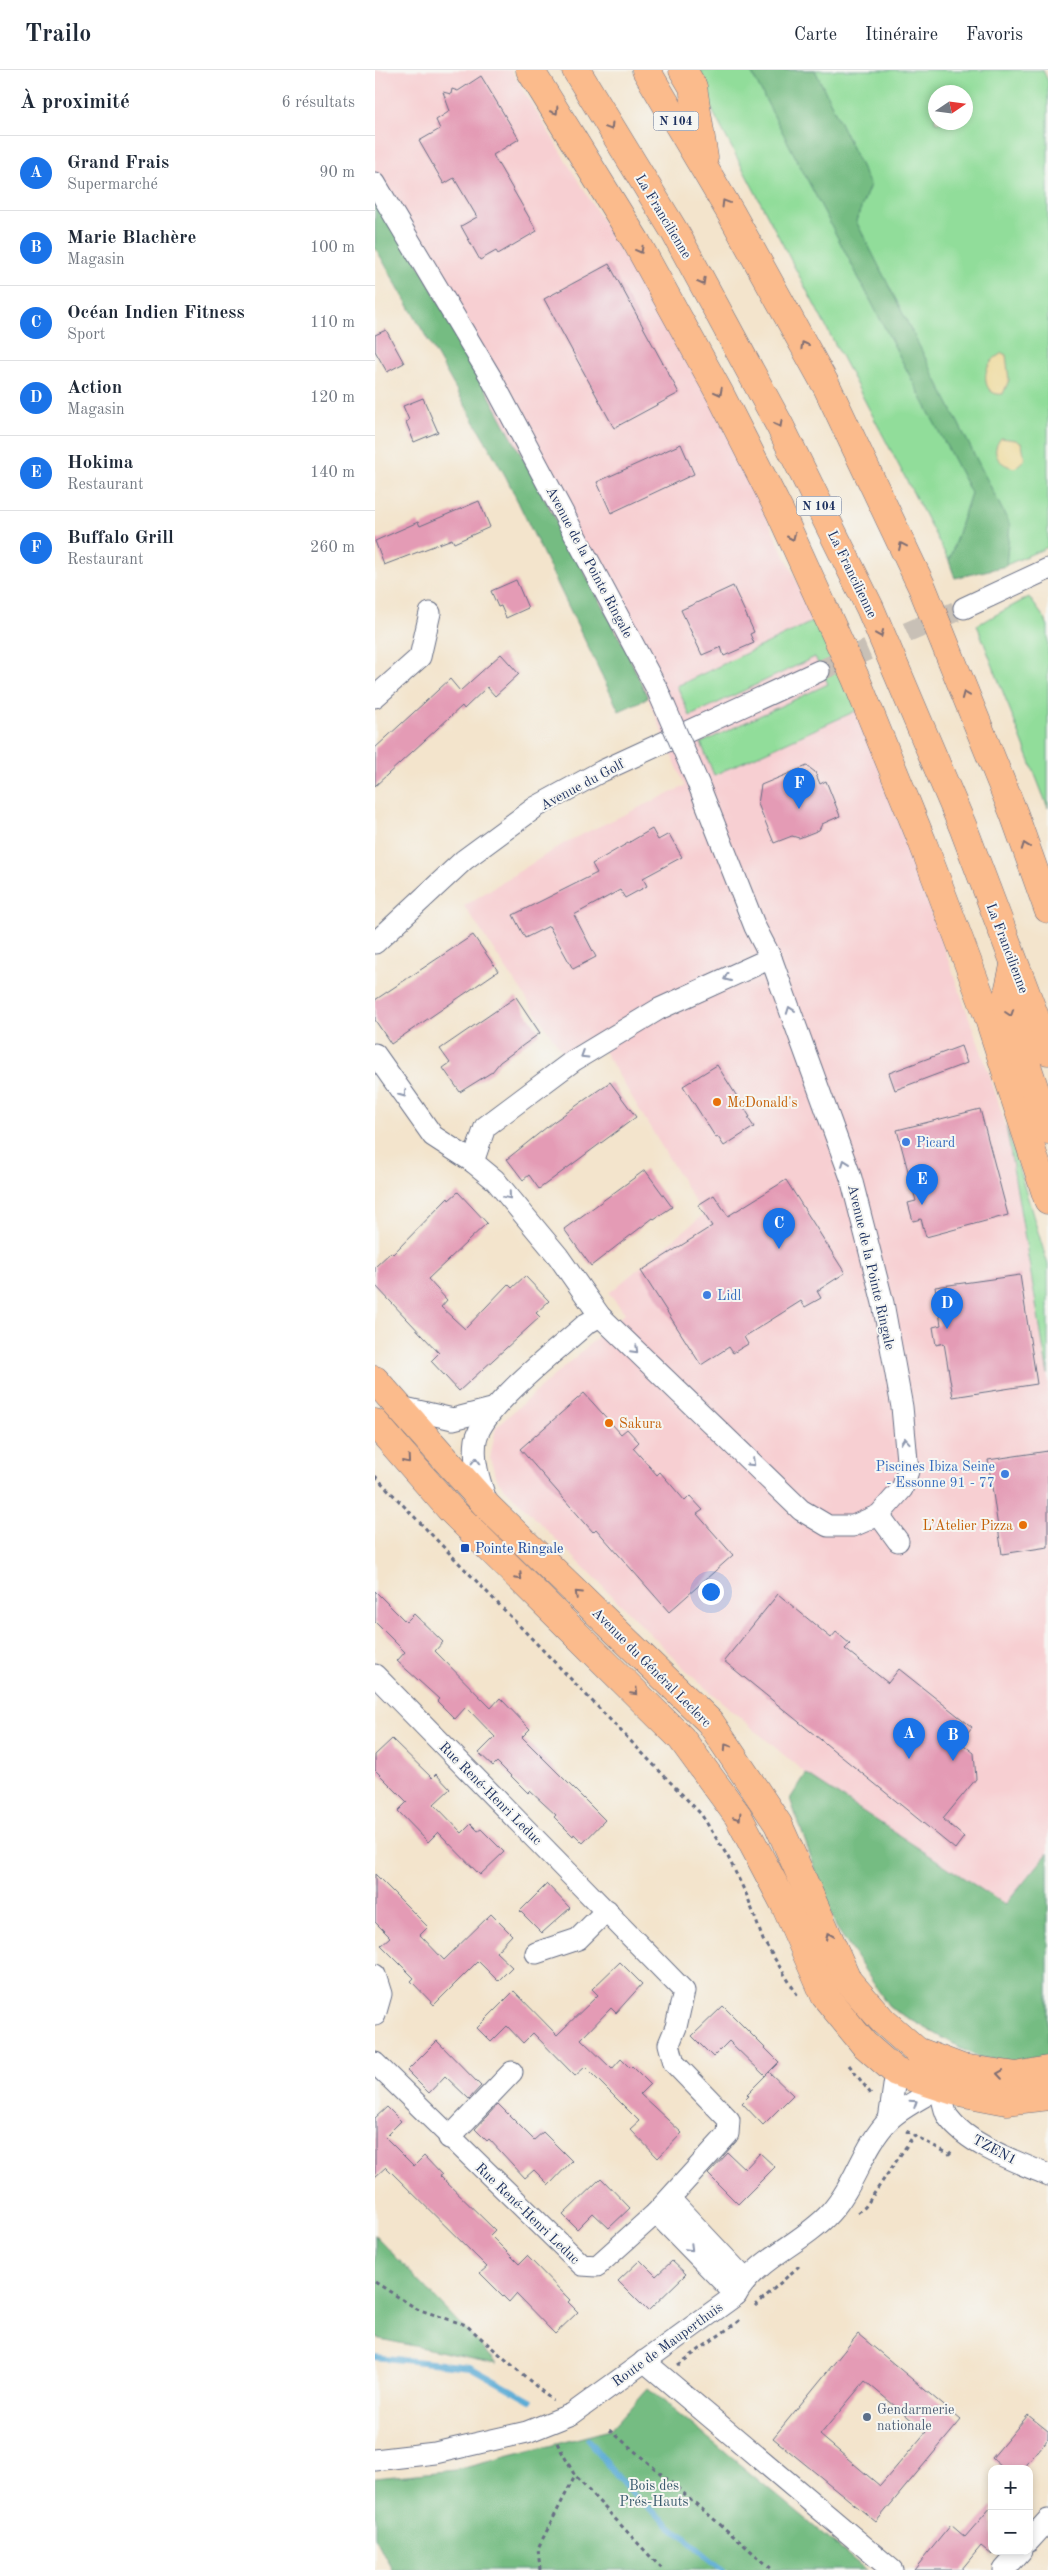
<!DOCTYPE html>
<html lang="fr">
<meta charset="utf-8">
<style>
body{margin:0;font-family:"Old Standard TT",serif;background:#f2f2f3;color:#1f2937}
.controls{position:absolute;right:15px;bottom:15px;display:grid;overflow:hidden;border-radius:10px;box-shadow:0 2px 8px #0003}
.controls button{width:45px;height:45px;display:grid;place-items:center;padding:0;border:0;border-bottom:1px solid #e0e1e3;background:#fff;color:#1f2937;font:25px sans-serif}
.compass{position:absolute;left:553px;top:15px;width:45px;height:45px;border-radius:50%;background:#fff;box-shadow:0 2px 8px #0003;rotate:77deg}
.you{position:absolute;left:335px;top:1521px;width:18px;height:18px;margin:-12px;border:4px solid #fff;border-radius:50%;background:#1a73e8;box-shadow:0 0 0 8px #1a73e833}
.badge{display:grid;place-items:center;width:32px;height:32px;border-radius:50%;background:#1a73e8;color:#fff;font-size:16px;font-weight:700}
.pin{position:absolute;translate:-50% -41px;filter:drop-shadow(0 1px 2px #0008)}
.pin::after{content:'';position:absolute;top:26px;width:18px;height:15px;background:inherit;clip-path:polygon(0 0,100% 0,50% 100%)}
.list{margin:0;padding:0;list-style:none}
h2{display:flex;justify-content:space-between;align-items:center;height:65px;margin:0;padding:0 20px;font-size:21px}
h2 small{font-size:16px;font-weight:400;color:#747a83}
.list li{display:grid;grid-template-columns:32px 1fr auto;gap:15px;align-items:center;box-sizing:border-box;height:75px;padding:0 20px;border-top:1px solid #e0e1e3}
.list b{display:block;font-size:19px;white-space:nowrap}
.list p{margin:0;font-size:16px;white-space:nowrap;color:#747a83}
.list em{font-size:16px;font-style:normal;color:#747a83}
.map{position:relative;flex:none;width:673px;height:2500px;overflow:hidden}
header{display:flex;align-items:center;gap:30px;box-sizing:border-box;height:70px;padding:0 25px;background:#fff;border-bottom:1px solid #e0e1e3}
header strong{font-size:24px}
nav{display:flex;gap:28px;margin-inline-start:auto;font-size:18px}
main{display:flex}
aside{flex:1;background:#fff}
.map>svg:first-child{display:block}
.built{fill:#f7cfd2}
.green{fill:#91dd9a;stroke:#56867c;fill-rule:evenodd}
.forest{fill:#74bc82;stroke:#487670}
.sand{fill:#eeda9e;stroke:#84847e}
.lines{fill:none;stroke-linecap:round;stroke-linejoin:round}
.stream{stroke:#5aabd5;stroke-width:6}
.building{fill:#e49bb5;fill-rule:evenodd}
.minor-tunnel{stroke:#c8c0b6;stroke-width:21;stroke-dasharray:21 11;stroke-linecap:butt}
.minor-casing{stroke:#676e84;stroke-width:23}
.major-casing{stroke:#676e84;stroke-width:29}
.highway-casing{stroke:#676e84;stroke-width:29}
.path{stroke:#676e84;stroke-width:3;stroke-dasharray:4 4;stroke-linecap:butt}
.minor{stroke:#fff;stroke-width:21}
.major{stroke:#fbbb8c;stroke-width:28}
.highway{stroke:#fbbb8c;stroke-width:28}
.minor-bridge-casing{stroke:#676e84;stroke-width:23;stroke-linecap:butt}
.minor-bridge{stroke:#fff;stroke-width:21}
.oneway{stroke:#806e73}
.oneway2{stroke:#8d97ae}
.food-dot{fill:#e8710a;stroke:#f6f6f2;stroke-width:2}
.shop-dot{fill:#3f7fe0;stroke:#f6f6f2;stroke-width:2}
.transit-dot{fill:#1a4fb4;stroke:#f6f6f2;stroke-width:2}
.service-dot{fill:#5c6f8a;stroke:#f6f6f2;stroke-width:2}
.labels{text-anchor:middle;stroke-width:4;stroke-linejoin:round;paint-order:stroke}
.shield{fill:#f6f6f2;stroke:#5d6b8a;stroke-width:1}
.shield-label{font-size:12px;font-weight:bold;fill:#1b2f5e}
.street-label{font-size:14px;fill:#1b2f5e;stroke:#f6f6f2}
.food-label{font-size:14px;fill:#c56008;stroke:#f6f6f2;text-anchor:start}
.shop-label{font-size:14px;fill:#366cbe;stroke:#f6f6f2;text-anchor:start}
.transit-label{font-size:14px;fill:#164399;stroke:#f6f6f2;text-anchor:start}
.service-label{font-size:14px;fill:#4e5e75;stroke:#f6f6f2;text-anchor:start}
.park-label{font-size:14px;fill:#385a6d;stroke:#f6f6f2}
</style>
<header>
<strong>Trailo</strong>
<nav><a>Carte</a><a>Itinéraire</a><a>Favoris</a></nav>
</header>
<main>
<aside>
<h2>À proximité<small>6 résultats</small></h2>
<ul class="list">
<li><span class="badge">A</span><div><b>Grand Frais</b><p>Supermarché</p></div><em>90 m</em></li>
<li><span class="badge">B</span><div><b>Marie Blachère</b><p>Magasin</p></div><em>100 m</em></li>
<li><span class="badge">C</span><div><b>Océan Indien Fitness</b><p>Sport</p></div><em>110 m</em></li>
<li><span class="badge">D</span><div><b>Action</b><p>Magasin</p></div><em>120 m</em></li>
<li><span class="badge">E</span><div><b>Hokima</b><p>Restaurant</p></div><em>140 m</em></li>
<li><span class="badge">F</span><div><b>Buffalo Grill</b><p>Restaurant</p></div><em>260 m</em></li>
</ul>
</aside>
<div class="map">
<svg width="673" height="2500" viewBox="0 0 673 2500">
<rect width="100%" height="100%" fill="#f6f6f2"/>
<filter id="ink" filterUnits="userSpaceOnUse"><feTurbulence type="fractalNoise" baseFrequency=".02" numOctaves="2"/><feDisplacementMap in="SourceGraphic" scale="10" xChannelSelector="R" yChannelSelector="G"/><feConvolveMatrix kernelMatrix="1 2 1 2 8 2 1 2 1" color-interpolation-filters="sRGB"/></filter>
<filter id="wash" filterUnits="userSpaceOnUse"><feTurbulence type="fractalNoise" baseFrequency=".0096" numOctaves="4" result="noise"/><feDisplacementMap in="SourceGraphic" scale="20" xChannelSelector="R" yChannelSelector="G"/><feGaussianBlur stdDeviation="1.12" result="paint"/><feColorMatrix in="noise" values="0 0 0 0 0 0 0 0 0 0 0 0 0 0 0 0 0 1.4 0 .05"/><feComposite in="paint" operator="in"/></filter>
<g filter="url(#wash)">
<rect width="100%" height="100%" fill="#f3e4cc"/>
<polygon class="built" points="0,0 136,0 335,328 483,640 614,1003 631,1056 673,1305 673,1783 630,1835 431,1704 319,1608 123,1411 115,1389 121,1357 250,1243 234,1223 328,1145 220,966 190,986 89,836 191,772 310,716 273,628 0,113"/>
<g class="green">
<path d="M316,0h352l5,11v466l-42,18 -35,-71 -22,67zM560,22h30v30h-30z"/>
<polygon points="654,527 670,549 673,556 673,738 602,555"/>
<polygon points="441,550 483,640 339,705 326,673 453,614 440,587 315,646 302,616"/>
<polygon points="631,1056 673,1195 673,1305"/>
</g>
<g class="forest">
<polygon points="375,0 440,0 495,115 481,151 635,455 631,496 580,508 574,491 596,423"/>
<polygon points="0,113 250,578 273,628 244,641 131,407 0,177"/>
<polygon points="431,1704 630,1835 673,1783 673,1991 660,1995 602,1987 515,1938 461,1857 415,1729"/>
<polygon points="0,2165 122,2293 0,2268"/>
<polygon points="273,2318 491,2500 17,2500 0,2467 0,2408 81,2400 235,2360"/>
</g>
<g class="sand">
<path d="M627,283l4,2 3,25 -6,14c-19,3 -22,-21 -11,-33 2,-3 6,-5 10,-8z"/>
<path d="M626,368l15,2 6,4 3,15 -10,9c-16,-3 -26,-15 -14,-30z"/>
</g>
<g class="lines">
<g class="stream">
<polyline points="0,2287 95,2297 156,2331"/>
<polyline points="213,2370 254,2421 348,2500"/>
</g>
</g>
<g id="blocks">
<g class="building">
<polygon points="106,6 144,69 118,85 162,161 123,184 121,181 105,190 86,156 102,147 79,108 69,114 44,71 65,59 61,50 75,41 68,22 76,24 77,19 83,21"/>
<polygon points="234,194 304,323 239,358 169,229"/>
<polygon points="11,260 29,293 12,302 0,281 0,265"/>
<polygon points="48,328 63,362 39,372 31,352 34,350 28,336"/>
<polygon points="306,374 319,404 236,443 222,412"/>
<polygon points="104,431 115,457 79,473 77,469 9,495 0,471 43,452 45,456"/>
<polygon points="141,510 153,538 131,548 126,536 123,537 116,521"/>
<polygon points="358,516 379,562 375,564 379,573 349,586 346,577 327,585 306,540"/>
<polygon points="126,584 144,604 120,626 112,617 89,639 87,636 0,716 0,678 75,609 85,621"/>
<polygon points="432,696 440,702 445,714 451,711 465,746 447,754 444,760 424,768 417,766 399,773 383,734 386,715"/>
<polygon points="277,759 283,770 294,764 307,787 268,808 272,816 250,828 245,820 199,845 221,887 198,899 174,856 150,868 138,845 222,803 217,794"/>
<polygon points="98,865 123,901 16,974 0,950 0,930"/>
<polygon points="141,927 165,963 125,992 117,1002 85,1022 68,998 75,993 65,979"/>
<polygon points="586,976 592,993 520,1020 514,1003"/>
<polygon points="342,995 375,1047 373,1048 379,1057 349,1076 343,1067 341,1068 308,1016"/>
<polygon points="235,1012 261,1047 164,1119 154,1105 148,1110 132,1089 177,1053"/>
<polygon points="605,1039 633,1145 551,1167 546,1149 538,1151 533,1133 541,1131 522,1060"/>
<polygon points="270,1100 297,1137 279,1149 278,1148 216,1196 189,1159"/>
<polygon points="411,1110 470,1203 442,1221 446,1228 430,1237 426,1231 369,1267 373,1274 358,1283 354,1277 326,1295 266,1201 337,1156 323,1135 339,1125 353,1146"/>
<polygon points="83,1122 112,1153 53,1209 72,1230 66,1237 90,1259 133,1214 137,1218 150,1206 174,1231 161,1243 165,1247 84,1321 56,1291 64,1283 0,1215 0,1197 16,1182 18,1184 73,1128 74,1130"/>
<polygon points="645,1205 662,1314 578,1327 569,1273 561,1275 558,1257 566,1255 560,1217"/>
<polygon points="209,1323 246,1364 252,1359 264,1372 258,1378 282,1405 285,1402 310,1431 315,1426 328,1440 322,1444 358,1485 294,1542 221,1459 218,1462 145,1379"/>
<polygon points="673,1381 673,1477 627,1484 613,1390"/>
<polygon points="0,1521 31,1552 39,1544 68,1572 60,1581 116,1638 125,1628 155,1659 147,1667 230,1750 208,1773 199,1764 198,1766 179,1747 181,1745 155,1721 153,1723 122,1692 118,1696 104,1683 120,1667 91,1637 80,1649 62,1631 64,1629 22,1591 30,1582 0,1552"/>
<polygon points="403,1524 456,1568 461,1562 475,1574 470,1579 513,1613 524,1599 597,1657 585,1672 599,1683 601,1709 568,1749 589,1767 580,1779 349,1591"/>
<polygon points="17,1669 57,1708 61,1704 75,1719 59,1734 87,1763 96,1754 103,1761 106,1759 129,1782 105,1805 63,1762 53,1772 23,1741 32,1732 0,1700 0,1685"/>
<polygon points="0,1804 53,1857 45,1865 69,1890 116,1844 137,1865 121,1882 137,1897 123,1911 103,1891 59,1935 36,1911 39,1908 6,1875 15,1867 0,1852"/>
<polygon points="172,1814 195,1838 167,1863 145,1841"/>
<polygon points="245,1892 267,1914 241,1943 236,1938 206,1969 237,1999 246,1989 255,1998 257,1996 275,2014 265,2024 307,2063 283,2088 255,2059 264,2051 210,1997 200,2006 158,1963 148,1973 132,1956 116,1972 102,1958 139,1921 182,1965 223,1925 217,1919"/>
<polygon points="348,1936 404,1992 390,2006 354,1971 338,1987 317,1966"/>
<polygon points="62,1971 106,2016 94,2029 70,2006 54,2023 32,2001"/>
<polygon points="394,2002 418,2025 388,2055 367,2033 374,2026 372,2024"/>
<polygon points="123,2034 159,2070 168,2062 197,2091 174,2115 159,2100 150,2108 114,2069 112,2071 100,2059"/>
<polygon points="12,2037 26,2051 10,2067 39,2096 49,2086 67,2105 65,2106 120,2160 115,2165 144,2194 152,2186 195,2230 193,2232 203,2242 180,2264 141,2224 134,2232 105,2203 112,2197 11,2097 0,2107 0,2048"/>
<polygon points="353,2083 370,2099 385,2083 400,2097 363,2134 333,2104"/>
<polygon points="226,2108 255,2138 234,2158 218,2143 202,2159 188,2145"/>
<polygon points="265,2190 281,2206 297,2191 311,2204 273,2241 243,2211"/>
<path d="M483,2264l103,86 -85,102 -103,-84zM490,2311l61,51 -46,54 -60,-51z"/>
<polygon points="653,2345 673,2361 673,2369 648,2399 629,2399 617,2388"/>
<polygon points="617,2436 617,2485 606,2476 586,2500 539,2500 576,2455 590,2467"/>
</g>
</g>
</g>
<g filter="url(#ink)">
<use href="#blocks" fill-opacity="0" stroke="#676e84" stroke-width="1"/>
<g class="lines">
<polyline class="minor-tunnel" points="444,601 589,538"/>
<defs>
<g id="minor">
<polyline points="0,113 115,306 283,621"/>
<polyline points="589,538 673,499"/>
<polyline points="0,627 45,587 55,543"/>
<polyline points="0,873 89,790 161,737 227,701 444,601"/>
<polyline points="0,984 58,1066 98,1092 120,1110 183,1186 225,1246 426,1440 453,1456 478,1456 504,1445 527,1419 533,1401 527,1337 508,1233 476,1108 396,888 380,857 323,713"/>
<polyline points="98,1092 110,1057 198,991 284,939 396,888"/>
<polyline points="21,1336 78,1349 117,1339"/>
<path d="M111,1430c-7,-20 -13,-39 -10,-60 6,-33 84,-92 110,-116l14,-8"/>
<polyline points="504,1445 523,1471"/>
<polyline points="0,1605 309,1921 301,1957 294,1974 299,1993 354,2050 353,2064 281,2143 222,2196 207,2195 0,1993"/>
<polyline points="161,1883 203,1869 232,1840"/>
<polyline points="0,1905 6,1924 0,1945"/>
<path d="M565,2017c2,8 3,22 8,30 20,28 69,45 100,58"/>
<polyline points="514,2050 521,2002"/>
<polyline points="74,2068 137,2002"/>
<polyline points="295,2129 370,2209"/>
<polyline points="281,2143 361,2225"/>
<polyline points="269,2291 517,2500"/>
<path d="M0,2390l60,-7 92,-21 45,-18 164,-119c21,-37 66,-51 94,-82 25,-27 33,-67 59,-93 13,-13 35,-23 51,-33"/>
<polyline points="654,2471 673,2450"/>
<polyline points="629,2500 646,2481"/>
</g>
<g id="major">
<polyline points="0,1310 113,1437 335,1652 403,1754 473,1911 508,1951 542,1981 587,1998 642,2006 673,2000"/>
<polyline points="0,1353 76,1440 306,1668 363,1746 410,1835 450,1926 489,1974 521,2002 579,2021 632,2031 673,2026"/>
</g>
<g id="highway">
<polyline points="155,0 262,173 345,324 405,442 481,609 547,771 613,946 673,1130"/>
<polyline points="201,0 301,164 405,356 495,538 588,757 673,981"/>
<polyline points="271,0 357,145 452,317 547,517 639,744 673,839"/>
<polyline points="308,0 318,17 329,88"/>
<polyline points="639,896 631,931 673,1060"/>
</g>
</defs>
<use href="#minor" class="minor-casing"/>
<use href="#major" class="major-casing"/>
<use href="#highway" class="highway-casing"/>
<g class="path">
<polyline points="0,1406 326,1744 353,1787 373,1828 388,1870 423,1926"/>
<polyline points="474,1995 496,2024"/>
<polyline points="531,2061 574,2084 579,2079"/>
<polyline points="482,2143 490,2137 539,2065"/>
<polyline points="0,2212 42,2239 91,2255 178,2331"/>
<polyline points="380,2236 424,2196"/>
<polyline points="303,2295 365,2250"/>
<polyline points="235,2360 398,2500"/>
<polyline points="182,2373 200,2406 288,2500"/>
<polyline points="165,2500 163,2478 200,2406"/>
</g>
<use href="#minor" class="minor"/>
<use href="#major" class="major"/>
<use href="#highway" class="highway"/>
<defs>
<polyline id="minor-bridge" points="283,621 323,713"/>
</defs>
<use href="#minor-bridge" class="minor-bridge-casing"/>
<use href="#minor-bridge" class="minor-bridge"/>
</g>
<defs><path id="oneway-chevron" d="M-2-3.5L2.5 0L-2 3.5" fill="none" stroke-width="1.6" stroke-linecap="round" stroke-linejoin="round" transform="scale(1.25)"/></defs>
<g class="oneway">
<use href="#oneway-chevron" transform="translate(180 41) rotate(58)"/>
<use href="#oneway-chevron" transform="translate(235 57) rotate(59)"/>
<use href="#oneway-chevron" transform="translate(350 133) rotate(-121)"/>
<use href="#oneway-chevron" transform="translate(265 180) rotate(61)"/>
<use href="#oneway-chevron" transform="translate(327 212) rotate(61)"/>
<use href="#oneway-chevron" transform="translate(429 275) rotate(-119)"/>
<use href="#oneway-chevron" transform="translate(344 322) rotate(62)"/>
<use href="#oneway-chevron" transform="translate(404 354) rotate(62)"/>
<use href="#oneway-chevron" transform="translate(417 467) rotate(66)"/>
<use href="#oneway-chevron" transform="translate(527 476) rotate(-115)"/>
<use href="#oneway-chevron" transform="translate(505 564) rotate(67)"/>
<use href="#oneway-chevron" transform="translate(590 625) rotate(-112)"/>
<use href="#oneway-chevron" transform="translate(650 776) rotate(-110)"/>
<use href="#oneway-chevron" transform="translate(635 943) rotate(72)"/>
<use href="#oneway-chevron" transform="translate(32 1390) rotate(49)"/>
<use href="#oneway-chevron" transform="translate(144 1507) rotate(45)"/>
<use href="#oneway-chevron" transform="translate(203 1524) rotate(-136)"/>
<use href="#oneway-chevron" transform="translate(260 1622) rotate(45)"/>
<use href="#oneway-chevron" transform="translate(352 1677) rotate(-124)"/>
<use href="#oneway-chevron" transform="translate(363 1747) rotate(58)"/>
<use href="#oneway-chevron" transform="translate(454 1866) rotate(-113)"/>
<use href="#oneway-chevron" transform="translate(625 2004) rotate(-172)"/>
</g>
<g class="oneway2">
<use href="#oneway-chevron" transform="translate(352 908) rotate(156)"/>
<use href="#oneway-chevron" transform="translate(415 940) rotate(-110)"/>
<use href="#oneway-chevron" transform="translate(209 985) rotate(148)"/>
<use href="#oneway-chevron" transform="translate(28 1024) rotate(55)"/>
<use href="#oneway-chevron" transform="translate(470 1093) rotate(-110)"/>
<use href="#oneway-chevron" transform="translate(133 1126) rotate(50)"/>
<use href="#oneway-chevron" transform="translate(260 1280) rotate(45)"/>
<use href="#oneway-chevron" transform="translate(530 1371) rotate(-95)"/>
<use href="#oneway-chevron" transform="translate(101 1391) rotate(-89)"/>
<use href="#oneway-chevron" transform="translate(377 1393) rotate(44)"/>
<use href="#oneway-chevron" transform="translate(539 2033) rotate(-33)"/>
<use href="#oneway-chevron" transform="translate(315 2178) rotate(45)"/>
</g>
</g>
<g class="food-dot">
<circle cx="342" cy="1032" r="5"/>
<circle cx="234" cy="1353" r="5"/>
<circle cx="648" cy="1455" r="5"/>
</g>
<g class="shop-dot">
<circle cx="531" cy="1072" r="5"/>
<circle cx="332" cy="1225" r="5"/>
<circle cx="630" cy="1404" r="5"/>
</g>
<rect class="transit-dot" x="85" y="1473" width="10" height="10" rx="2.5"/>
<circle class="service-dot" cx="492" cy="2347" r="5"/>
<g class="labels">
<g class="shield">
<rect x="278.5" y="41.5" width="45" height="19" rx="4"/>
<rect x="421.5" y="426.5" width="45" height="19" rx="4"/>
</g>
<g class="shield-label">
<text x="301" y="55">N 104</text>
<text x="444" y="440">N 104</text>
</g>
<g class="street-label">
<text transform="translate(289 146) rotate(59)" y="5">La Francilienne</text>
<text transform="translate(215 492) rotate(62)" y="5">Avenue de la Pointe Ringale</text>
<text transform="translate(478 504) rotate(64)" y="5">La Francilienne</text>
<text transform="translate(207 714) rotate(-28)" y="5">Avenue du Golf</text>
<text transform="translate(633 878) rotate(69)" y="5">La Francilienne</text>
<text transform="translate(497 1197) rotate(77)" y="5">Avenue de la Pointe Ringale</text>
<text transform="translate(277 1597) rotate(45)" y="5">Avenue du Général Leclerc</text>
<text transform="translate(116 1723) rotate(45)" y="5">Rue René-Henri Leduc</text>
<text transform="translate(620 2079) rotate(28)" y="5">TZEN1</text>
<text transform="translate(153 2143) rotate(44)" y="5">Rue René-Henri Leduc</text>
<text transform="translate(292 2274) rotate(-36)" y="5">Route de Mauperthuis</text>
</g>
<g class="food-label">
<text x="352" y="1037">McDonald's</text>
<text x="244" y="1358">Sakura</text>
<text x="638" y="1460" text-anchor="end">L’Atelier Pizza</text>
</g>
<g class="shop-label">
<text x="541" y="1077">Picard</text>
<text x="342" y="1230">Lidl</text>
<text x="620" y="1401" text-anchor="end">Piscines Ibiza Seine<tspan x="620" dy="16">- Essonne 91 - 77</tspan></text>
</g>
<g class="transit-label">
<text x="100" y="1483">Pointe Ringale</text>
</g>
<g class="service-label">
<text x="502" y="2344">Gendarmerie<tspan x="502" dy="16">nationale</tspan></text>
</g>
<g class="park-label">
<text x="279" y="2420">Bois des<tspan x="279" dy="16">Prés-Hauts</tspan></text>
</g>
</g>
</svg>
<div class="controls">
<button>+</button>
<button>−</button>
</div>
<svg class="compass" viewBox="-18 -18 36 36"><path d="M0-13l5 13h-10z" fill="#e53935"/><path d="M0 13l5-13h-10z" fill="#747a83"/></svg>
<div class="you"></div>
<div class="pin badge" style="left:534px;top:1689px">A</div>
<div class="pin badge" style="left:578px;top:1691px">B</div>
<div class="pin badge" style="left:404px;top:1179px">C</div>
<div class="pin badge" style="left:572px;top:1259px">D</div>
<div class="pin badge" style="left:547px;top:1135px">E</div>
<div class="pin badge" style="left:424px;top:739px">F</div>
</div>
</main>
